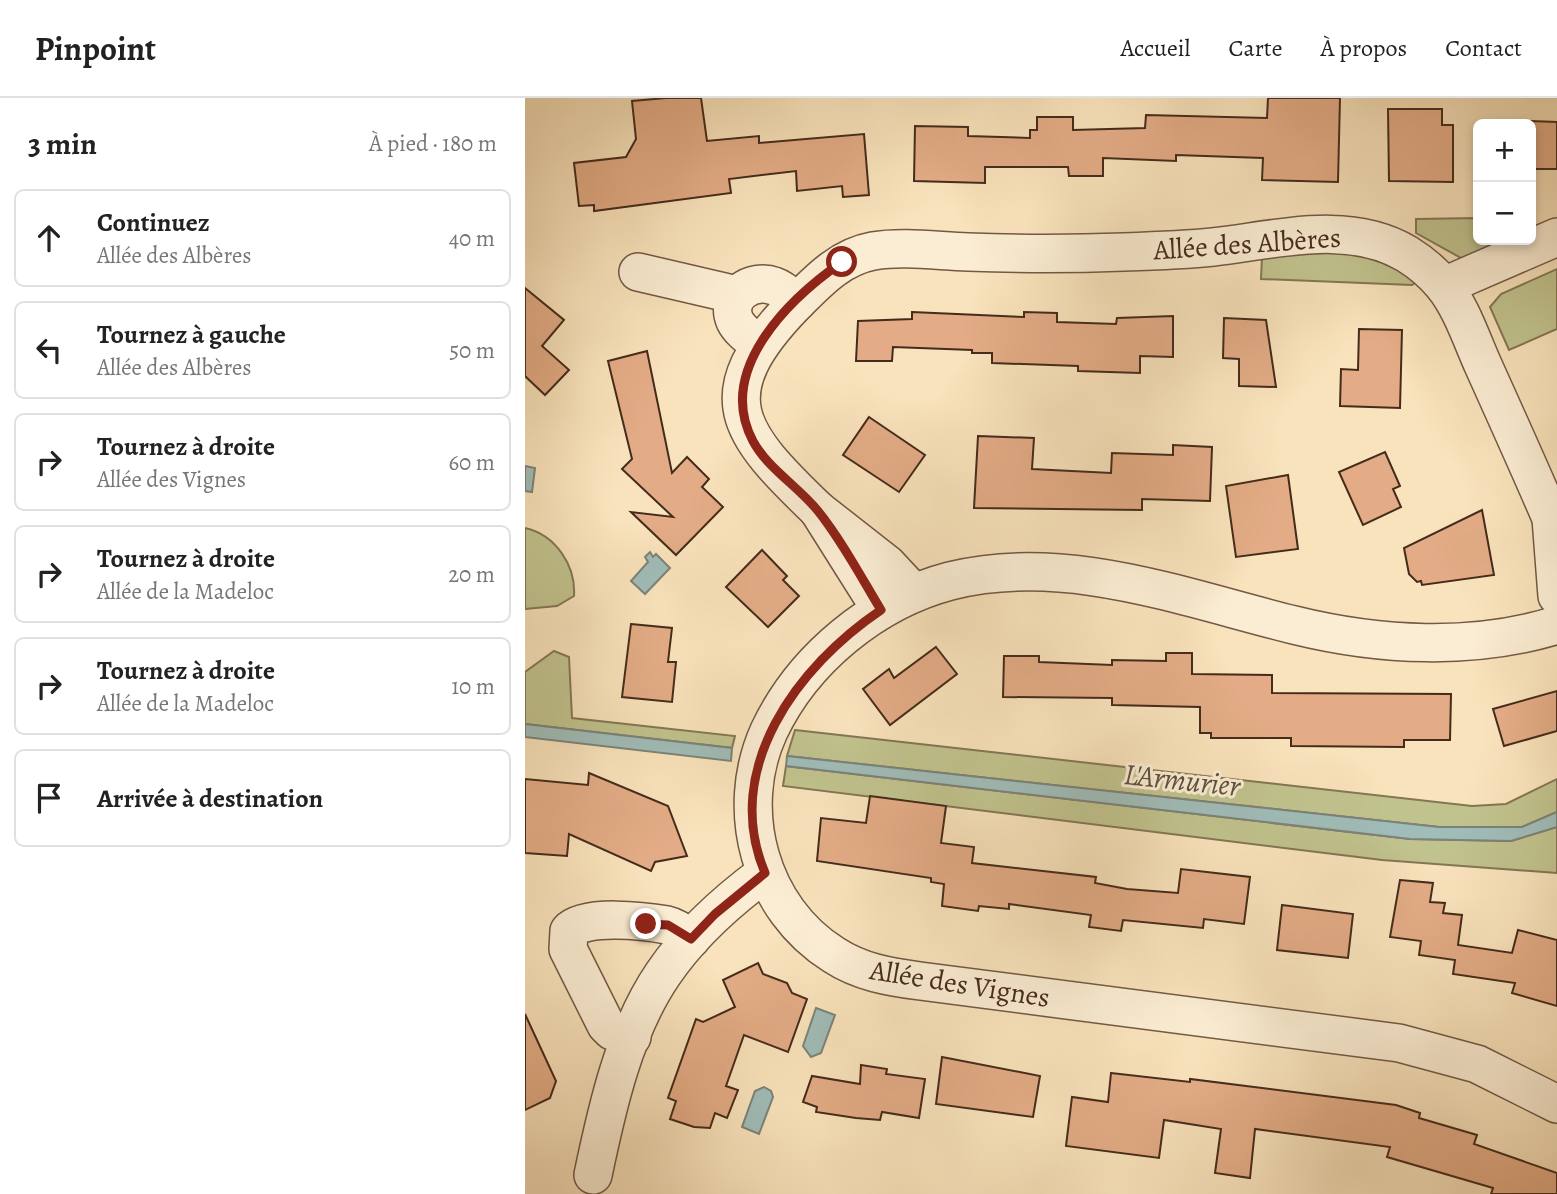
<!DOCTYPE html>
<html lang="fr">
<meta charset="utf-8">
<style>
body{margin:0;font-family:Alegreya,serif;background:#f6f6f6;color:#222}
.controls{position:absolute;right:21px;top:21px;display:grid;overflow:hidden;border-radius:10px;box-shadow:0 4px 10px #0003}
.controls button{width:63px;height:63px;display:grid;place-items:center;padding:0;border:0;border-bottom:2px solid #e0e0e0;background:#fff;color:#222;font:35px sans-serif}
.stop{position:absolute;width:21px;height:21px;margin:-16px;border:5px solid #8f2418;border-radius:50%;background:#fff}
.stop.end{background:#8f2418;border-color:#fff;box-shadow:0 2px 7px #0008}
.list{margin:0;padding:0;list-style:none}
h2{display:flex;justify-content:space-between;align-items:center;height:91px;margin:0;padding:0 28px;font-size:30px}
h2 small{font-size:23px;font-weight:400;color:#767676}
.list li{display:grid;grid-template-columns:46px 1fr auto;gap:21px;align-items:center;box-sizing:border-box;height:98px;margin:0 14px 14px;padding:0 14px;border:2px solid #e0e0e0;border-radius:10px}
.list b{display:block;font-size:26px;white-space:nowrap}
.list p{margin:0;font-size:23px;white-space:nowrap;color:#767676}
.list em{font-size:23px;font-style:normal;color:#767676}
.icon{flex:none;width:38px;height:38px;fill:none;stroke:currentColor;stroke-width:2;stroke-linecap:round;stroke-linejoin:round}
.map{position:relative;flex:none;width:1032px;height:1096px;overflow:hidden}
header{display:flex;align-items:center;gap:42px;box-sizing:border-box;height:98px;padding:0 35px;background:#fff;border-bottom:2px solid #e0e0e0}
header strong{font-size:33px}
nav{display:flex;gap:38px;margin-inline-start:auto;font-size:24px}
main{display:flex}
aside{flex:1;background:#fff}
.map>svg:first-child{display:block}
.green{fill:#c1c38e;stroke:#837755;stroke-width:2}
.water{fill:#a0bdb9;stroke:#7c837a;stroke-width:2}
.building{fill:#e3ac86;stroke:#452b1c;stroke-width:2}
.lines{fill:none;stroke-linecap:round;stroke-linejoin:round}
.street-casing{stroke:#725944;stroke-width:40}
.street{stroke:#fbedd3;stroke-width:37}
.route{stroke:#8f2418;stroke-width:9}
.labels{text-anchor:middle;stroke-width:6;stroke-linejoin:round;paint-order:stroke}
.street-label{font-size:28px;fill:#452b1c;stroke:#fbedd3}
.water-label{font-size:30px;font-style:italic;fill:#5c5043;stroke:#fbedd3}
</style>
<header>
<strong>Pinpoint</strong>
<nav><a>Accueil</a><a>Carte</a><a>À propos</a><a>Contact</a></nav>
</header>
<main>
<aside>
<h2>3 min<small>À pied · 180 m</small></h2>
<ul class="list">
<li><svg class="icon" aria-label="ahead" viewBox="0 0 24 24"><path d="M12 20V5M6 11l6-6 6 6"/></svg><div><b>Continuez</b><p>Allée des Albères</p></div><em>40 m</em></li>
<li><svg class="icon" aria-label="left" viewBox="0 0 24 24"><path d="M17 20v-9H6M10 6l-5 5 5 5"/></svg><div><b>Tournez à gauche</b><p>Allée des Albères</p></div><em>50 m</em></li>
<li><svg class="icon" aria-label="right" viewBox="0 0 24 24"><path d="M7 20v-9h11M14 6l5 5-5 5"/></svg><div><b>Tournez à droite</b><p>Allée des Vignes</p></div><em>60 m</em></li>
<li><svg class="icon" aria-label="right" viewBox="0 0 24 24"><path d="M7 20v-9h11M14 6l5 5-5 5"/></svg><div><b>Tournez à droite</b><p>Allée de la Madeloc</p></div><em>20 m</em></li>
<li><svg class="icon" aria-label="right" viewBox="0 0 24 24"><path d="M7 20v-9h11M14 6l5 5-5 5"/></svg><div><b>Tournez à droite</b><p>Allée de la Madeloc</p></div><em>10 m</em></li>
<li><svg class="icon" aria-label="arrive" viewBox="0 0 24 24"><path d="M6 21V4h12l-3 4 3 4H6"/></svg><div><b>Arrivée à destination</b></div></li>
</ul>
</aside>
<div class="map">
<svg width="1032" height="1096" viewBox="0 0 1032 1096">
<rect width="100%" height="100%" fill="#f9e3bc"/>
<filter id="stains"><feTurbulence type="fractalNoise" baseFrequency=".00286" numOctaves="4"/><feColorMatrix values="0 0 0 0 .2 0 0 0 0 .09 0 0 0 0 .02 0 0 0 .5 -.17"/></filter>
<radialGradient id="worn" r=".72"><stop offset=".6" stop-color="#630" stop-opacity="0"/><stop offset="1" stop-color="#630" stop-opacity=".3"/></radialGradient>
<g class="green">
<polygon points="953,120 953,142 984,142 947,159 936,160 891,135 891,121"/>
<polygon points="806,151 850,157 893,183 887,187 736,181 737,159"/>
<polygon points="1032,171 1032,231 984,252 965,209 976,196"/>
<path d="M0,430c31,7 51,38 49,68l-17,10 -32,3z"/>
<polygon points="29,553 44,559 47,620 210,638 207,650 0,626 0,574"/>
<polygon points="270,632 947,708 981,706 1032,681 1032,714 997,729 914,729 262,658"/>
<polygon points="261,668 885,741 986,743 1032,729 1032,775 857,762 258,688"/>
</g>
<g class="water">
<polygon points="0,368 10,370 7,394 0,393"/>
<polygon points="125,454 128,459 131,456 145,470 120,496 106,483 123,464 120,459"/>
<polygon points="0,626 207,650 206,663 0,639"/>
<polygon points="262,658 914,729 997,729 1032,714 1032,729 986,743 885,741 261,668"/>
<polygon points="291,910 310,917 296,955 286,959 278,948"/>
<polygon points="239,989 246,993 248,999 234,1036 217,1029 230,993"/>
</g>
<g class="building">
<polygon points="141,0 176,0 182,43 234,38 234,45 339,36 344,97 318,99 317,88 272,93 271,73 204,81 206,95 69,113 69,107 54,108 49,65 101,59 111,41 107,3"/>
<polygon points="743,0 815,0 813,84 737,82 738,60 651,57 651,63 578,60 578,78 544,78 543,69 460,69 460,85 389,83 390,28 443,29 443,38 505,40 505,32 512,32 512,19 548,19 548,32 620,30 621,17 742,20"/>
<polygon points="863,11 917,11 917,27 928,27 928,84 864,83"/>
<polygon points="1006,23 1032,24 1032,71 1006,71"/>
<polygon points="0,190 39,222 17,248 44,272 20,297 0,278"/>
<polygon points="387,214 499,219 499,214 532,215 532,224 591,226 592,220 648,218 648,259 615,258 615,275 553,273 553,268 467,265 467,255 447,255 447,252 368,249 367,263 331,263 333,223 387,221"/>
<polygon points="699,220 741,222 751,289 714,288 714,261 698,260"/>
<polygon points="834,231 877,232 875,310 815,308 816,271 833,272"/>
<polygon points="122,253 147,375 162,359 184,381 177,389 198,409 151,457 106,414 148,419 97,371 107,361 83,263"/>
<polygon points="344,319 400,357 374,394 318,357"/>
<polygon points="453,338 509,340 507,371 586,375 587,355 648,357 648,347 687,349 685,403 617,401 617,412 449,410"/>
<polygon points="860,354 875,388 868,391 876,409 838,427 814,374"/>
<polygon points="763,377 773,451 711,459 701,388"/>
<polygon points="957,412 969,477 897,487 896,483 892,484 884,476 879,450"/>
<polygon points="237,452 262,478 258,482 274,498 243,529 201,489"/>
<polygon points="106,526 147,530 143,564 151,564 147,604 97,599"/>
<polygon points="411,549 432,576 365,627 338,591 364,571 369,580"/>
<polygon points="641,555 667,555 667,576 747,577 747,595 926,596 925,642 879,642 879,649 766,648 766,640 686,640 686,635 675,635 675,609 587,607 587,600 478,599 479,558 514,558 514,564 587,567 587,562 641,563"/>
<polygon points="1032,593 1032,633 979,648 968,611"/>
<polygon points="64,675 143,708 162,758 130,764 126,773 44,736 42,758 0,755 0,681 63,687"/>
<polygon points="345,698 421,708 416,745 449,749 447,765 571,779 570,785 602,791 653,795 656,771 725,779 719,826 679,821 678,830 598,822 596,833 564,829 566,817 484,806 484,811 454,808 453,813 417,808 419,786 406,784 406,780 292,763 296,720 341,725"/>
<polygon points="875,782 908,785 905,804 920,805 918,815 937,817 933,847 987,855 993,832 1032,842 1032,908 987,895 990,885 928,876 930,862 894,857 896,843 865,839"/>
<polygon points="757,807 828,816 823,860 752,852"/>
<polygon points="233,865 238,876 262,885 267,895 282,901 263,954 219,937 201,988 213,992 202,1020 190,1015 185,1030 169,1029 145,1021 151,1003 143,1000 171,921 178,924 210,909 198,882"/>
<polygon points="0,916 31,983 25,1000 0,1012"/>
<polygon points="417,959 515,978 508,1019 411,1006"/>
<polygon points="336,967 362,971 361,976 400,981 394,1020 357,1014 355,1022 331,1020 291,1014 292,1009 278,1004 287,978 335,986"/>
<polygon points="586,975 665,984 665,981 871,1007 895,1015 894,1020 952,1037 949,1046 1032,1075 1032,1096 966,1096 968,1090 862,1059 865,1049 730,1031 725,1080 690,1075 696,1031 639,1022 634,1060 541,1048 547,999 583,1004"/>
</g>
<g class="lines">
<defs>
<g id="street">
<polyline points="113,174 212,197"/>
<polyline points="919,188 1032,139"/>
<path d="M234,247c-8,-7 -19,-14 -24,-24 -11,-25 17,-43 39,-35 9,3 16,10 23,16"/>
<path d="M293,412c-81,-78 -112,-114 -23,-206 23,-23 45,-47 78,-53 31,-5 64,0 95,1 52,2 104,2 156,0 30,-1 60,-2 89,-5 63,-7 136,-28 194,7 13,8 26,19 36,31 18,22 28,53 40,80 23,51 46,102 68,153"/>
<polyline points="1032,428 1026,420 1032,498"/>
<polyline points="356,512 293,412 362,466 389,495"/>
<path d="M1032,527c-84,26 -178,21 -263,0 -110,-27 -229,-73 -344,-44 -76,20 -147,78 -181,150 -36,79 -9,178 65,224 26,17 55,22 86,26l479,62 78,21 80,40"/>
<path d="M107,939l-20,-6 -6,-6 -38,-76 1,-18c15,-17 76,-10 98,-6 9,2 17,8 24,14"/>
<path d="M68,1077c14,-67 31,-144 70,-201 27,-40 64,-73 102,-101"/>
</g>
</defs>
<use href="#street" class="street-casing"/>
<use href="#street" class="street"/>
</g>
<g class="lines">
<path class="route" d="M121,826l22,1 23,14 24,-25 50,-41c-44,-105 33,-207 116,-263 -20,-33 -39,-69 -63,-99 -20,-25 -50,-42 -65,-70 -38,-71 36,-142 89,-179"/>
</g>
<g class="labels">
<g class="street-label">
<text transform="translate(722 145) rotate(-4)" y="10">Allée des Albères</text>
<text transform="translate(435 885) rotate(9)" y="10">Allée des Vignes</text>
</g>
<g class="water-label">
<text transform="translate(657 682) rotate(6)" y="10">L'Armurier</text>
</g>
</g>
<rect width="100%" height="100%" filter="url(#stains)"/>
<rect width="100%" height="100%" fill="url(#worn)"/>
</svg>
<div class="controls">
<button>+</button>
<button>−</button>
</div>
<div class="stop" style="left:317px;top:164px"></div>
<div class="stop end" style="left:121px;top:826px"></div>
</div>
</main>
